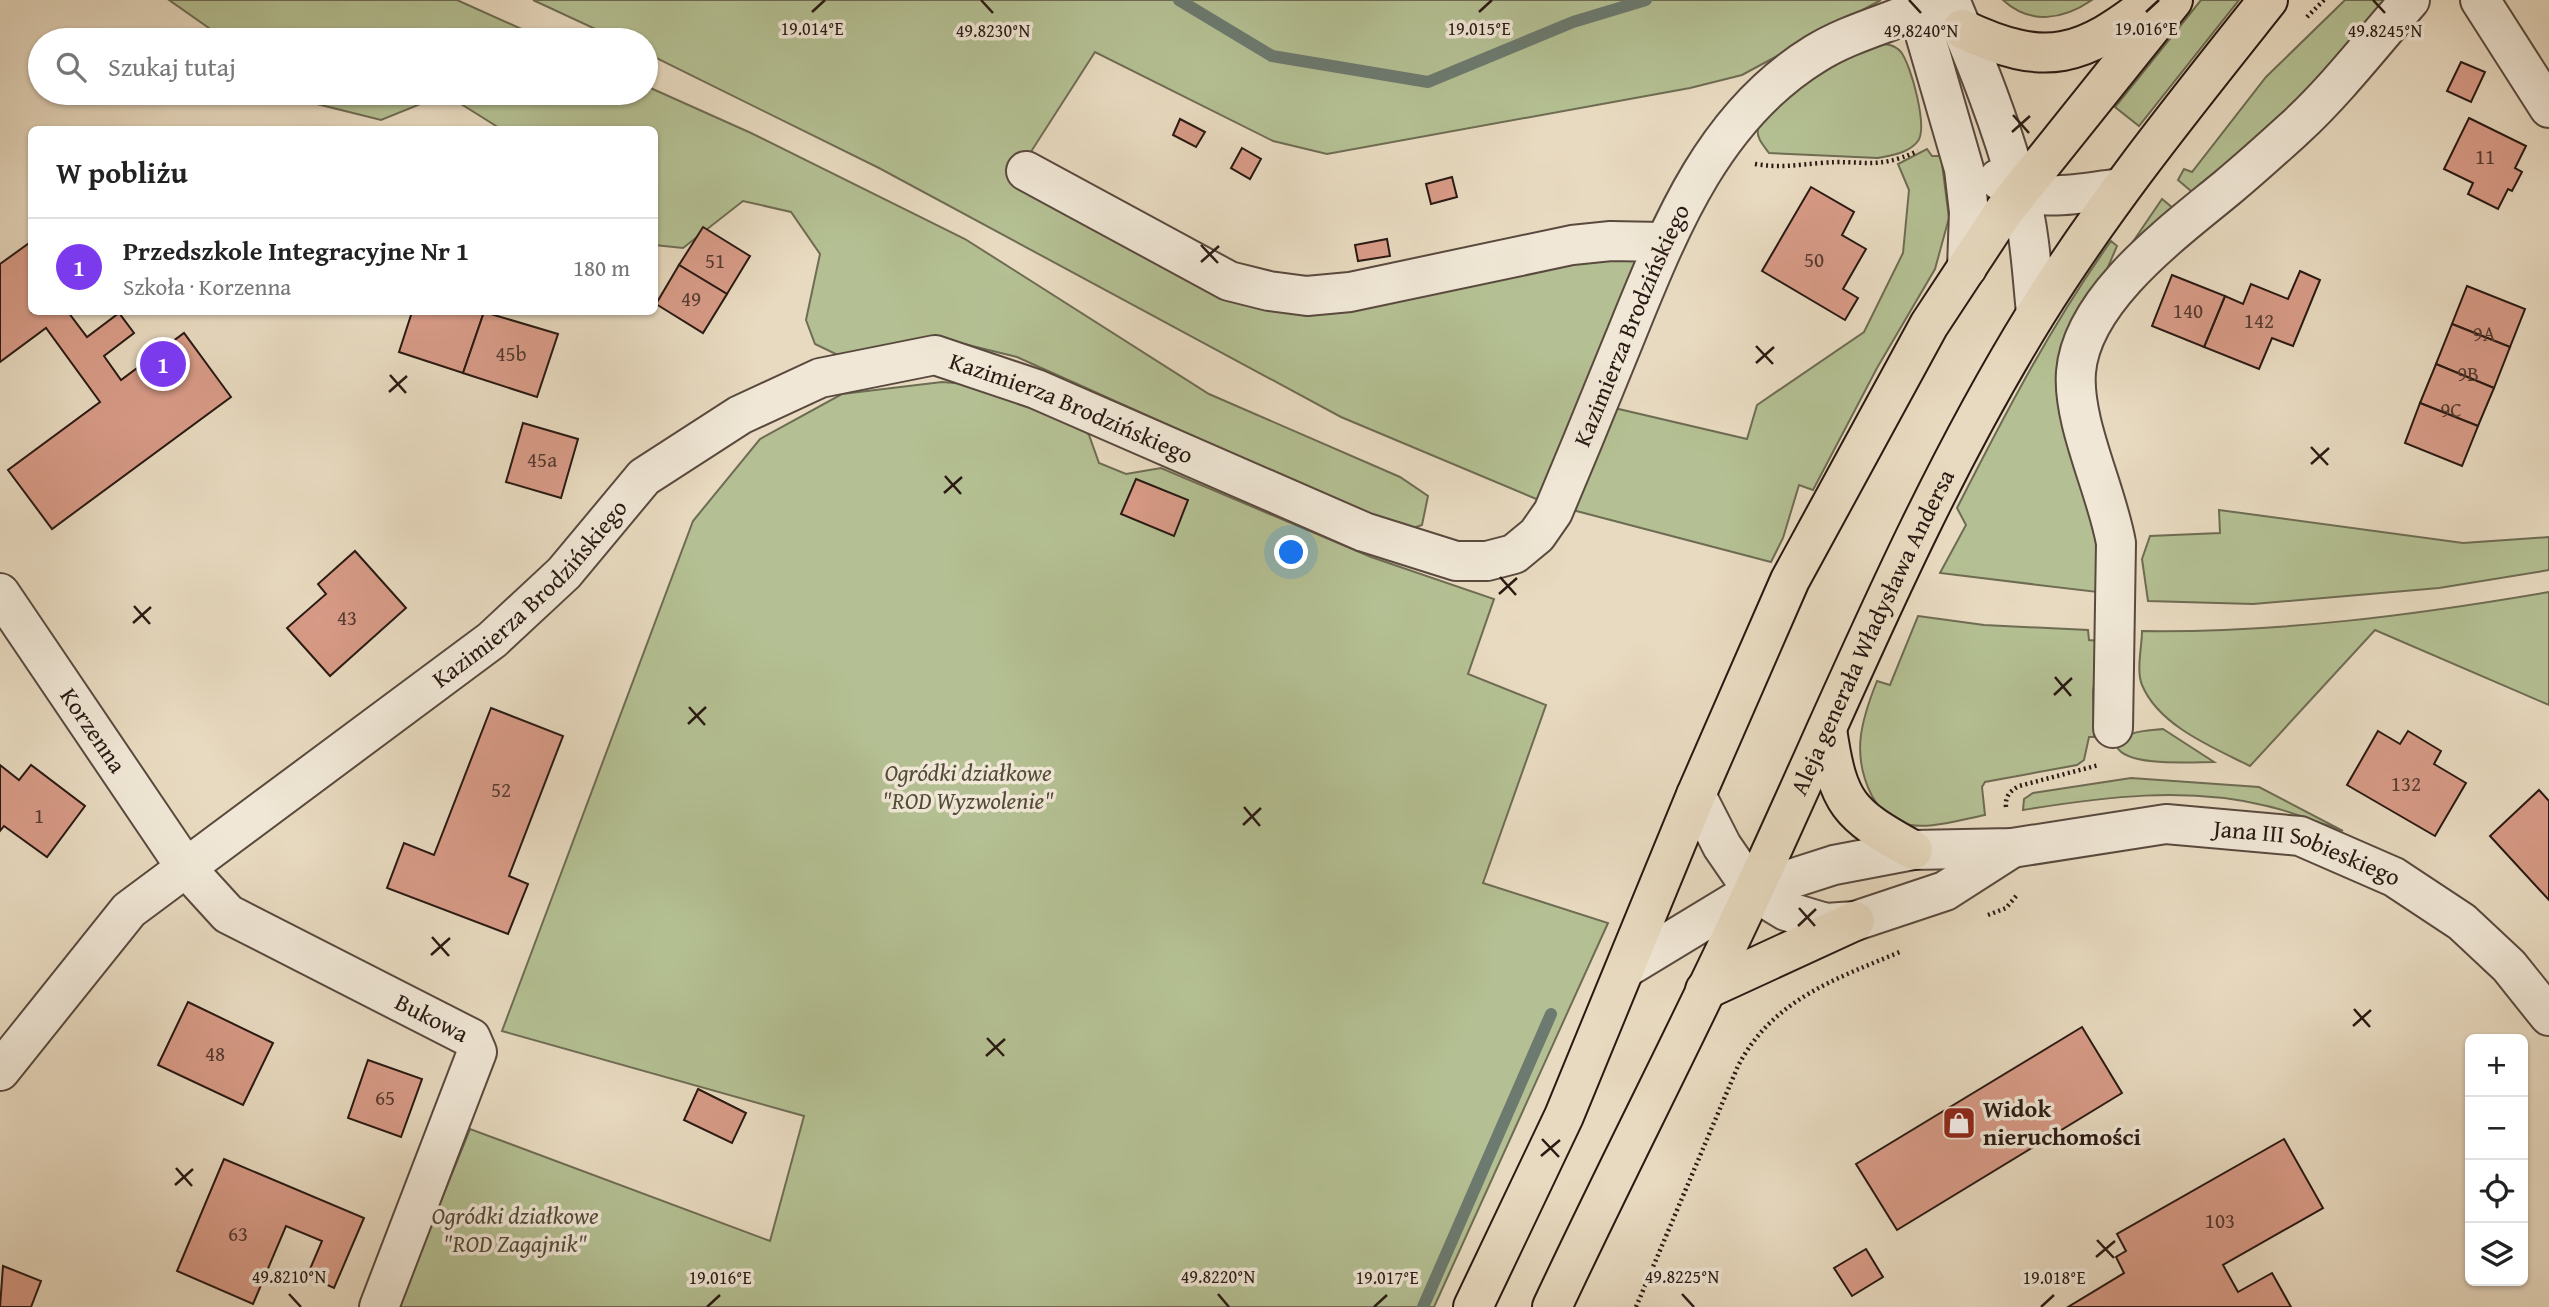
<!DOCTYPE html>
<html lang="pl">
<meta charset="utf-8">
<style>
body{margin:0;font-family:"Gentium Book Plus",serif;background:#f2f2f2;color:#222}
.controls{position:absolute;right:21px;bottom:21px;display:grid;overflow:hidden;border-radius:10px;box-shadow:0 2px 5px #0004}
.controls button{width:63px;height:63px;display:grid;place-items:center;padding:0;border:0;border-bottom:2px solid #e0e0e0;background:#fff;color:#222;font:35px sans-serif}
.you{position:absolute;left:1292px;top:553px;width:24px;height:24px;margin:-18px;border:5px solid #fff;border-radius:50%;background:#1a73e8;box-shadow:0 0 0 10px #1a73e833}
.badge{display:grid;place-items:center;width:46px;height:46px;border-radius:50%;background:#7c3aed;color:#fff;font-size:23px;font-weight:700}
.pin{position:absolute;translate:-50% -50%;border:4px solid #fff;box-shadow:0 2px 7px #0006}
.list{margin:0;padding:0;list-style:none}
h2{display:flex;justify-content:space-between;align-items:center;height:91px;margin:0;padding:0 28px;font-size:30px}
h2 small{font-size:23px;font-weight:400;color:#767676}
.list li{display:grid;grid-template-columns:46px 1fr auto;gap:21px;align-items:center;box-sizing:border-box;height:98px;padding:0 28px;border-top:2px solid #e0e0e0}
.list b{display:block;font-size:26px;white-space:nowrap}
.list p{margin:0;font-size:23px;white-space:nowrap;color:#767676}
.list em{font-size:23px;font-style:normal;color:#767676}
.icon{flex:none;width:38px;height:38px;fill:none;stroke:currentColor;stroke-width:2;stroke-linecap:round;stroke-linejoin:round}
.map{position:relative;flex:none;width:2549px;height:1307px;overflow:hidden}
.search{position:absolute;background:#fff;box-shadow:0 2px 5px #0004;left:28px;top:28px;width:630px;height:77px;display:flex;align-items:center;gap:18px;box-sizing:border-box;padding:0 24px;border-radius:38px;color:#767676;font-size:26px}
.panel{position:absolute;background:#fff;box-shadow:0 2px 5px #0004;left:28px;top:126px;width:630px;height:189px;border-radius:10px}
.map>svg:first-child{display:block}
.green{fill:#b4c093;stroke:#6e6c53;stroke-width:2}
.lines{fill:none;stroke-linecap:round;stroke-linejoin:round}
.stream{stroke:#6c7a6f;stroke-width:12}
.building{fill:#d89b87;stroke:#291913;stroke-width:2}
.minor-casing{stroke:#59493e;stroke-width:42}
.major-casing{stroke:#291913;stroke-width:42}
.path{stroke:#291913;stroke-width:4.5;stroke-dasharray:2 3.5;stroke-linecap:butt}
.minor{stroke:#f0e7d6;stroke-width:38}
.major{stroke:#e8dac0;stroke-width:38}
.ticks{fill:none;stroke:#291913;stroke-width:2.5}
.labels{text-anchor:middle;stroke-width:7;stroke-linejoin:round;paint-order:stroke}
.number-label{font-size:21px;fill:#553a30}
.street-label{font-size:24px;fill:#291913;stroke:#f0e7d6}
.park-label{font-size:24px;font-style:italic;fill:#534b39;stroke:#f0e7d6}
.poi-label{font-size:24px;font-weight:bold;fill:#291913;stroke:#f0e7d6;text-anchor:start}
.ticks-label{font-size:18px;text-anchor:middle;fill:#291913;stroke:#f0e7d6;stroke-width:7;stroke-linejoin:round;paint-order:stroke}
</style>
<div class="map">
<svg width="2549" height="1307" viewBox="0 0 2549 1307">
<rect width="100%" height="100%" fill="#e8dac0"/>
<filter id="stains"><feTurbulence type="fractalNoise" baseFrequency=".00286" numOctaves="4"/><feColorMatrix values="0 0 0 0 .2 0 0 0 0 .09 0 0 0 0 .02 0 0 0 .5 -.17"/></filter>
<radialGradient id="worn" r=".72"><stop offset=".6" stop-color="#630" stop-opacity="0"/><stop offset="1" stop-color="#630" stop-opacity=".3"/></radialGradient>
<g class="green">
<polygon points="169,0 457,0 546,40 226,40"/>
<polygon points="533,0 1881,0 1742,75 1690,88 1327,154 1273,141 1095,52 1016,175 1226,287 1631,252 1644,258 1541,501 1341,417 879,168 646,53 646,40 619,40"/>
<path d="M2003,0h89c-29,20 -62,25 -89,0z"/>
<polygon points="2201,0 2239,0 2139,126 2115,107"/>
<polygon points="2345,0 2390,0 2289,118 2198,197 2178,180 2184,169 2192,172 2266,77"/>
<path d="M1876,44c10,0 18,0 25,8 10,13 27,75 17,89 -9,12 -26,14 -40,17l-109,-5c-5,-7 -13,-15 -11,-24 6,-28 93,-73 118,-85z"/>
<polygon points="646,86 751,133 965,239 1209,394 1400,477 1428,496 1422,525 1405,531 1017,357 944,339 846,359 815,344 806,320 820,254 791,212 743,201 683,248 655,245 654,130 501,129 445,94 381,120 317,104 301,93 646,93"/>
<polygon points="1927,149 1932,156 1941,156 1949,218 1935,269 1877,368 1813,490 1799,485 1783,538 1771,562 1565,508 1610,407 1747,439 1757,405 1864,332 1903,253 1909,190 1898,164"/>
<polygon points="2162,199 2179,213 2128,249"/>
<path d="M2111,241l6,5 -24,56 3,214 3,36 -2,40 -157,-19 26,-48 -9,-17c47,-92 94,-183 154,-267z"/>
<polygon points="942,382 967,384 1080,425 1089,435 1099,463 1126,474 1161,468 1371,557 1494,599 1468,674 1546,705 1483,883 1608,923 1434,1307 398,1307 470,1129 770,1241 804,1116 502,1031 693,521 760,439 842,394"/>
<polygon points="2219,510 2463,543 2549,537 2549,570 2439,588 2253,604 2148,601 2142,559 2150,536 2220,533"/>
<path d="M2549,592v113l-174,-75 -125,136c-36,-18 -91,-40 -108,-81 -6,-14 0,-39 0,-54 136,2 273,-16 407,-39z"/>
<path d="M1918,616l66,9 104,5 1,10 10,1 -6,51 1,45h-5l-5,23 -7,5 -92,17 -3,5 3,28c-26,5 -61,17 -87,7 -12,-5 -20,-15 -26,-26 -21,-41 -11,-75 5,-115l13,4z"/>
<path d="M2163,729l51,33c-22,0 -87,5 -97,-15 6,-17 31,-16 46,-18z"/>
<path d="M2131,778l128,9 84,44c-25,-9 -50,-19 -76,-25 -80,-20 -164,-9 -244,4l1,-11 9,-6z"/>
</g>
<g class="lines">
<g class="stream">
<polyline points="1179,0 1272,56 1428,82 1573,22 1646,0"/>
<polyline points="1423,1307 1551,1014"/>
</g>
</g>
<g class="building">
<polygon points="2461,62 2485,72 2471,102 2447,91"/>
<polygon points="2469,118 2526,146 2515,168 2522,172 2512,191 2508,189 2498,209 2468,194 2473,183 2444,169"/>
<polygon points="1180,119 1205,132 1196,147 1173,135"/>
<polygon points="1242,148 1261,159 1250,179 1231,168"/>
<polygon points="1452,177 1457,197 1431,204 1426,184"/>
<polygon points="1811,187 1854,212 1842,235 1866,249 1843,289 1858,298 1845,320 1762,271"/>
<polygon points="703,227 750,256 727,294 679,265"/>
<polygon points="1387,239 1390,256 1358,261 1355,245"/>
<polygon points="32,241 32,312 68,312 87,337 119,313 134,333 104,356 121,380 184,333 231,397 52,529 8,470 100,402 46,328 0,362 0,264"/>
<polygon points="679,265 727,294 703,333 656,304"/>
<polygon points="2300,271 2320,280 2293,346 2272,338 2259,369 2204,347 2225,296 2243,304 2251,284 2288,299"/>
<polygon points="2172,275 2225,296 2204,347 2152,326"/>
<polygon points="2467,286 2525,309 2510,347 2452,324"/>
<polygon points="412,312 484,312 463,373 399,352"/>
<polygon points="484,312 558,334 537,397 463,373"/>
<polygon points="2452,324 2510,347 2494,388 2436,364"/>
<polygon points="2436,364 2494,388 2478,426 2420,403"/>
<polygon points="2420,403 2478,426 2462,466 2405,443"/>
<polygon points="523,423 578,439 561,498 506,482"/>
<polygon points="1136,479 1188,500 1174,536 1121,514"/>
<polygon points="355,551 406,608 330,676 287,628 326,594 318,584"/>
<polygon points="491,708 563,736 509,876 528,884 508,934 387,888 404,843 434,855"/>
<polygon points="2378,731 2400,744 2408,731 2441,751 2434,764 2466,783 2435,836 2347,785"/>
<polygon points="0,765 19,780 31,765 85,806 47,857 4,826 0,831"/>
<polygon points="2539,790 2549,801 2549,900 2490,836"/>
<polygon points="188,1002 273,1043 243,1105 158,1065"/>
<polygon points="2082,1027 2122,1093 1897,1230 1856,1164"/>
<polygon points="368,1060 422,1079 401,1137 348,1118"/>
<polygon points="698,1089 746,1113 732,1143 684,1120"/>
<polygon points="2284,1139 2323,1208 2223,1265 2238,1292 2272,1273 2291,1307 2068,1307 2124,1273 2116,1257 2126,1251 2117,1234"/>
<polygon points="224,1159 364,1218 334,1288 307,1276 322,1241 286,1226 253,1304 177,1271"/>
<polygon points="1866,1249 1883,1277 1852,1296 1834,1268"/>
<polygon points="3,1266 41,1281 31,1307 0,1307"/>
</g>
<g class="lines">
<defs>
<g id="minor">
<polyline points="1915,0 1964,169 1969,212 1967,268"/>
<path d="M1950,0c26,62 52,126 69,191 11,40 13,82 17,122"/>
<polyline points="2480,0 2549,108"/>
<polyline points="1026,171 1229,281 1269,291 1307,296 1350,292 1572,245 1611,241 1662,242"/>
<path d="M1998,179c32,27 84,14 122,9"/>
<path id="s1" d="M0,593l186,275 42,46 243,124 6,14 -98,255"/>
<path d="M2113,728l3,-185c-9,-52 -44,-121 -40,-171 6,-74 99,-141 152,-185 23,-19 46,-40 68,-60 41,-38 77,-85 114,-127"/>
<polyline points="1696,795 1722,846 1753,891 1786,911 1826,923 1855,921 1945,891 2012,848"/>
<path id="s2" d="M1626,968l127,-77 81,-26 79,-15 99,-2 154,-24 134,12 94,41 68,45 47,44 40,50"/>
<path id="s3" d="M0,1071l129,-161 363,-270 72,-67 80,-96 96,-62 80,-37 115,-23 101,34 328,143 92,29h31l27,-7 23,-19 16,-23c24,-57 48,-115 71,-172 44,-108 87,-222 191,-286 32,-20 69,-29 103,-44"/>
</g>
<g id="major">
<path d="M1962,29c85,40 120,28 191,-28"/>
<path d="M1827,729c11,75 21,85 86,121"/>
<polyline points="1705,990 1855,921"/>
<polyline points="1473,1307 1564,1116 1696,795 1790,580 1929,325 2004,211 2173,0"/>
<path id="s4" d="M1552,1307c66,-141 138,-279 203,-420 89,-192 169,-392 281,-573 69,-111 151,-212 232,-314"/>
</g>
</defs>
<use href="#minor" class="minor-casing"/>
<use href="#major" class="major-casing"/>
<g class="path">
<polyline points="2307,17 2324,0"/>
<path d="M1755,164c23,4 42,1 66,-1 42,-4 53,8 97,-12"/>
<path d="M2006,807c-1,-11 4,-16 13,-21l80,-21"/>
<polyline points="1988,915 2006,908 2017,895"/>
<path d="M1636,1307l102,-241c35,-67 98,-87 164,-115"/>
</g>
<use href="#minor" class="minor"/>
<use href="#major" class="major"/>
</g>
<path class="ticks" d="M981,0l12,13M1909,0l12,13M2373,0l12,13M812,12l13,-12M1479,12l13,-12M2146,12l13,-12M2013,115l16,18M2012,132l18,-16M1201,245l17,18M1201,262l18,-16M1756,346l17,18M1756,363l18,-16M390,375l16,18M389,392l18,-16M2311,447l17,18M2311,464l18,-16M945,476l16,18M944,493l18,-16M1500,577l16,18M1499,594l18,-16M134,606l16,18M133,623l18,-16M2055,677l16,19M2054,695l18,-17M689,707l16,18M688,724l18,-17M1244,807l16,19M1243,825l18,-17M1799,908l16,18M1798,926l18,-17M432,937l17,19M431,955l19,-17M2354,1009l16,18M2353,1026l18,-16M987,1038l17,18M986,1056l19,-17M1542,1139l17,18M1541,1156l19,-16M176,1168l16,18M175,1185l18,-16M2097,1240l17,18M2096,1257l19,-16M289,1294l12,13M1218,1294l11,13M1682,1294l12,13M707,1307l13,-12M1374,1307l13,-12M2041,1307l13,-12"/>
<defs>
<symbol id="shop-square" viewBox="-11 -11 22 22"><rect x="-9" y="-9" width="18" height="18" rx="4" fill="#8f2418" stroke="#f0e7d6"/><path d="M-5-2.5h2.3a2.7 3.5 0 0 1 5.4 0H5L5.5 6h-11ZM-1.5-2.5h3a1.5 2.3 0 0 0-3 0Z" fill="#fff"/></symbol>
</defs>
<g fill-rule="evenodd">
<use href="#shop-square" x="1940" y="1104" width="38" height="38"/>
</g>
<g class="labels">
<g class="number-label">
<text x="2485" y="164">11</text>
<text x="1814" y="267">50</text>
<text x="715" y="268">51</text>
<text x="691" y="306">49</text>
<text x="2188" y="318">140</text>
<text x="2259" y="328">142</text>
<text x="2484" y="341">9A</text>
<text x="511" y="361">45b</text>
<text x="2468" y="381">9B</text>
<text x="2451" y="417">9C</text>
<text x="542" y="467">45a</text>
<text x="347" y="625">43</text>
<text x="2406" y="791">132</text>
<text x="501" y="797">52</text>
<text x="39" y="823">1</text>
<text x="215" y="1061">48</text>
<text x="385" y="1105">65</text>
<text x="2220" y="1228">103</text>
<text x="238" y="1241">63</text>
</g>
<g class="street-label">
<text dy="8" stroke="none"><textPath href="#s3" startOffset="2082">Kazimierza Brodzińskiego</textPath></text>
<text dy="8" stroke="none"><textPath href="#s3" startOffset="1348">Kazimierza Brodzińskiego</textPath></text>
<text dy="8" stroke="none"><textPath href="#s3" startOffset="718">Kazimierza Brodzińskiego</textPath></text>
<text dy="8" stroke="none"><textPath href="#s4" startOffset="747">Aleja generała Władysława Andersa</textPath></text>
<text dy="8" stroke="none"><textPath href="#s1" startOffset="166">Korzenna</textPath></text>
<text dy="8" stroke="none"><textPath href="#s2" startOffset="714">Jana III Sobieskiego</textPath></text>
<text dy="8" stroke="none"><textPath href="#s1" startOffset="623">Bukowa</textPath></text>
</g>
<g class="park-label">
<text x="968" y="781">Ogródki działkowe<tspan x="968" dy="28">"ROD Wyzwolenie"</tspan></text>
<text x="515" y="1224">Ogródki działkowe<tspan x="515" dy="28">"ROD Zagajnik"</tspan></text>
</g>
<g class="poi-label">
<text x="1983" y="1117">Widok<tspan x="1983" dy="28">nieruchomości</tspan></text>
</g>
</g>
<g class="ticks-label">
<text x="2146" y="35">19.016°E</text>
<text x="812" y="35">19.014°E</text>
<text x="1479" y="35">19.015°E</text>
<text x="993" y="37">49.8230°N</text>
<text x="1921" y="37">49.8240°N</text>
<text x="2385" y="37">49.8245°N</text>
<text x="289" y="1283">49.8210°N</text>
<text x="1218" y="1283">49.8220°N</text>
<text x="1682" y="1283">49.8225°N</text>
<text x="720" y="1284">19.016°E</text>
<text x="1387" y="1284">19.017°E</text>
<text x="2054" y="1284">19.018°E</text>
</g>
<rect width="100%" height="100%" filter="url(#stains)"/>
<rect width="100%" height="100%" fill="url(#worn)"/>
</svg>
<div class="controls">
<button>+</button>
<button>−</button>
<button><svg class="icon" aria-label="locate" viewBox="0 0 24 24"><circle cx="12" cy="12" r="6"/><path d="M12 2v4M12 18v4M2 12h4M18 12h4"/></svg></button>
<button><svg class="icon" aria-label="layers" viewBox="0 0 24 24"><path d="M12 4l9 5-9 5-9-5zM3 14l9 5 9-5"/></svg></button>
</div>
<div class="you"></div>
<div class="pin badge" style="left:163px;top:364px">1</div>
<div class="search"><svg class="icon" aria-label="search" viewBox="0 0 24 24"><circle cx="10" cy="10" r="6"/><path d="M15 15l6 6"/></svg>Szukaj tutaj</div>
<section class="panel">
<h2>W pobliżu<small></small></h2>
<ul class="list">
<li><span class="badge">1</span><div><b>Przedszkole Integracyjne Nr 1</b><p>Szkoła · Korzenna</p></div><em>180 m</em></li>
</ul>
</section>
</div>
